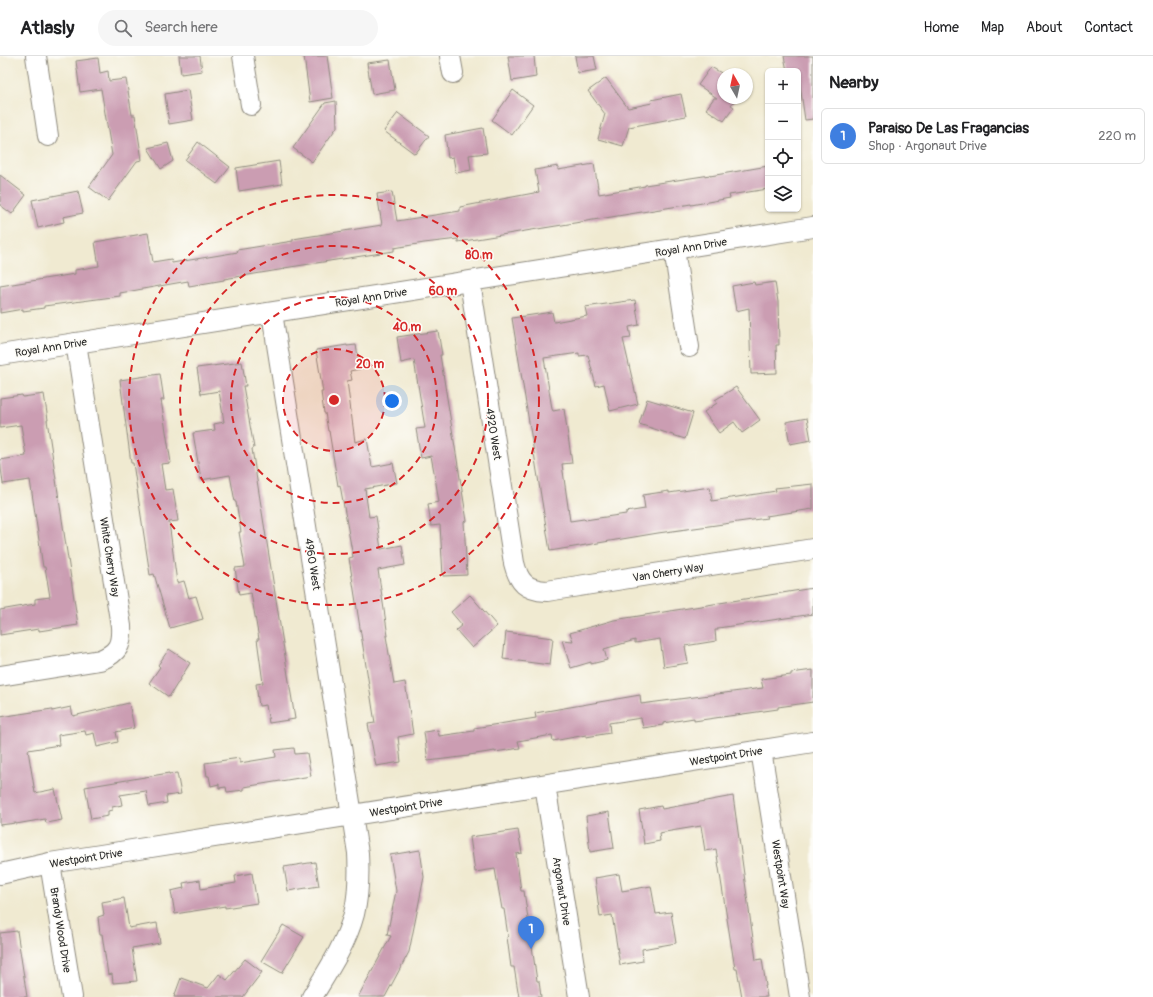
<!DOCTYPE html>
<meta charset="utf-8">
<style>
body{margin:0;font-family:Pangolin,sans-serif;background:#f6f6f6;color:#202124}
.controls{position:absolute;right:12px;top:12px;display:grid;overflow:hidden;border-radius:6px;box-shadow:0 1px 3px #0004}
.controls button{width:36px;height:36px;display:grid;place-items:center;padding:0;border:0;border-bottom:1px solid #e0e0e0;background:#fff;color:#202124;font:20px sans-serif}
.compass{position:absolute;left:717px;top:12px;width:36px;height:36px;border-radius:50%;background:#fff;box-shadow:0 1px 3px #0004;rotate:351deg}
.you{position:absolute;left:392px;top:345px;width:14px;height:14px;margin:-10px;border:3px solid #fff;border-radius:50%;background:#1a73e8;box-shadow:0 0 0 6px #1a73e833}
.badge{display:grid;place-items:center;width:26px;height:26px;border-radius:50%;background:#b5179e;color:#fff;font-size:13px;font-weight:700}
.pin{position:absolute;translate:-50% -33px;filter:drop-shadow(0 1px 2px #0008)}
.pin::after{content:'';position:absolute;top:21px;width:14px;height:12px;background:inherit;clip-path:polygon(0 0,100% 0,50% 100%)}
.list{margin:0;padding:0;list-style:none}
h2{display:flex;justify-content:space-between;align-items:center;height:52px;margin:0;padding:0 16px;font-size:17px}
h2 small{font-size:13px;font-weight:400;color:#757577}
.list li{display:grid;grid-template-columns:26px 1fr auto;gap:12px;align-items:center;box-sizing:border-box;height:56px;margin:0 8px 8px;padding:0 8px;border:1px solid #e0e0e0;border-radius:6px}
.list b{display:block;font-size:15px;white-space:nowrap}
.list p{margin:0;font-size:13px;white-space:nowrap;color:#757577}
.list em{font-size:13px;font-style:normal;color:#757577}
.icon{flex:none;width:22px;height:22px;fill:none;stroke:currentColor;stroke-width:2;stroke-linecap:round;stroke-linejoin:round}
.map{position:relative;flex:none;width:813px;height:941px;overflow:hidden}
header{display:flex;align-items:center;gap:24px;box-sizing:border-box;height:56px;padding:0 20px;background:#fff;border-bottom:1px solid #e0e0e0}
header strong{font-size:19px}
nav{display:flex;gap:22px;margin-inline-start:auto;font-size:14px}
.search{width:280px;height:36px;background:#f6f6f6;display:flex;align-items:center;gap:10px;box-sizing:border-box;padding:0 14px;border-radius:22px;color:#757577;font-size:15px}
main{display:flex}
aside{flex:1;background:#fff}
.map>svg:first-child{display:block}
.building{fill:#cb9db2}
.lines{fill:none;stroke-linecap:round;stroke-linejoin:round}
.minor-casing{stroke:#8e8a7e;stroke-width:22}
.minor{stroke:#fff;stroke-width:20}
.ring{fill:none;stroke:#d62828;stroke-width:2;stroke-dasharray:7 5}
.labels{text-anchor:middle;stroke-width:3;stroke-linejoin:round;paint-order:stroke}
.street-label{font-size:11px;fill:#2b2b2b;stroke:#fdfcf7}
.centre{fill:#d62828;stroke:#fdfcf7;stroke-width:2}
.ring-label{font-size:12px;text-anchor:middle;font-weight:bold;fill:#d62828;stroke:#fdfcf7;stroke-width:3;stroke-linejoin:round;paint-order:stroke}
</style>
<header>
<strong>Atlasly</strong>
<div class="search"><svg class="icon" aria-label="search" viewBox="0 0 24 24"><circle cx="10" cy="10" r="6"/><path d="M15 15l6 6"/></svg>Search here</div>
<nav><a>Home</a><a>Map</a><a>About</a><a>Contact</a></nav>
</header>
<main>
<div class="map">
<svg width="813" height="941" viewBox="0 0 813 941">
<rect width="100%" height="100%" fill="#fdfcf7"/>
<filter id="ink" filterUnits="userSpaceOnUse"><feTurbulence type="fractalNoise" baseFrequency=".025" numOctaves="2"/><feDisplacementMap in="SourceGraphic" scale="8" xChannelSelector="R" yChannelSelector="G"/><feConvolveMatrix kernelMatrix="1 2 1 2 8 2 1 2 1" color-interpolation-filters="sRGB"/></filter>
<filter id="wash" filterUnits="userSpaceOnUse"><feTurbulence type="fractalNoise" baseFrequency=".012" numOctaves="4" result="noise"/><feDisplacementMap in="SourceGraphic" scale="16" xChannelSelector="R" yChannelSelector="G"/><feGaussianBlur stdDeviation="0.9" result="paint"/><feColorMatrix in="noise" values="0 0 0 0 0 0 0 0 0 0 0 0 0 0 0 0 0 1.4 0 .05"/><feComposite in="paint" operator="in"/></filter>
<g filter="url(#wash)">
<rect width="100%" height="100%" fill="#f0ead1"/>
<g id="blocks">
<g class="building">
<polygon points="179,0 200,0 202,15 181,18"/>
<polygon points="304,0 327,0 333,42 310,46"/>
<polygon points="508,0 534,0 536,21 512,25"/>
<polygon points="575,0 594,0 597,14 578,17"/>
<polygon points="784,0 813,0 813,63 805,64 798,15 787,15"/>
<polygon points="98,2 100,17 108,15 109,25 126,23 132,59 135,59 142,104 137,105 108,145 89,131 112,99 101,33 80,36 76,5"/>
<polygon points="390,4 395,34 372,38 367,7"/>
<polygon points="711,11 723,18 723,42 736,42 731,49 734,51 724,65 706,53 714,42 717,42 698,29"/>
<polygon points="606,22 628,52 652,47 651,44 681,38 686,60 629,71 623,90 598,83 605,58 588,35"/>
<polygon points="188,34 193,64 169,68 165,38"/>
<polygon points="513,34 533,49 512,79 492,64"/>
<polygon points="336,45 337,71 312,106 293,92 325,47"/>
<polygon points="398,57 429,80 415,98 384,75"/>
<polygon points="483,72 487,97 469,99 471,114 456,117 453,101 448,102 445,79"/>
<polygon points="198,86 230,111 217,128 185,104"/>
<polygon points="168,87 173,105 161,113 148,92"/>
<polygon points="279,105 282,128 239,135 236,112"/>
<polygon points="594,108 599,138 645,130 645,129 710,119 710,120 768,110 768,133 729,139 730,142 691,149 691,148 458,186 458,183 424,187 394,192 394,195 284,212 285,213 224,223 224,224 189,230 188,225 120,237 120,240 44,250 44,252 23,255 23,253 0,257 0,230 75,218 75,214 99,210 95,186 148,177 153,206 171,203 172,207 238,196 237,194 293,185 293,183 382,169 377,138 392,136 397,165 460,155 460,151 539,136 535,114 558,110 558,114"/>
<polygon points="0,119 26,139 12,158 0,149"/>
<polygon points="78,135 83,157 63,161 64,166 38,172 32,144"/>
<polygon points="754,226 755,229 775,226 778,246 779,289 776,289 777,317 751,318 749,252 736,255 732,230"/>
<polygon points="635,244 639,269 629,271 631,282 623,283 638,348 610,355 604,328 596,330 588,299 579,300 579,297 544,302 552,353 553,355 564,353 572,407 562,408 570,465 584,463 585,464 626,458 626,456 645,453 643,439 669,435 669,437 710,431 712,445 776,435 775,432 813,428 813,453 766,460 767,462 658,477 550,495 512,262 552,256 554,266 587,260 585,251"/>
<polygon points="438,275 442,299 440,299 467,465 464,466 467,519 443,520 440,469 431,470 428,448 439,446 435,421 431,400 421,402 416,373 425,372 414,304 401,307 397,281"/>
<polygon points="347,289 347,290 356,289 360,313 350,315 352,324 347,325 355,386 367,383 372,411 393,407 397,427 365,433 369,461 376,460 381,493 402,489 405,509 378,514 388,580 386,580 394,628 405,626 413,678 398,681 401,706 376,710 368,668 375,667 349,502 353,501 340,429 338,430 329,375 328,375 325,357 324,357 321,336 323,336 316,294"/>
<polygon points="242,306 246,330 243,330 254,392 252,393 295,663 269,667 266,649 259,650 256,628 263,627 257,583 259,583 251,537 239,539 235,512 245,511 239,476 241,476 236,446 235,446 230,419 201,424 193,377 215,374 214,368 224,366 219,335 201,338 197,312"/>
<polygon points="160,318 164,344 161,344 171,407 161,408 165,434 173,433 178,465 169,466 177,527 184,525 189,542 196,540 203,563 170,572 154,518 150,519 133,407 131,407 120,324"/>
<polygon points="736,331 760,364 742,377 734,366 719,377 704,356 717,347 715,344"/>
<polygon points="44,338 48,364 47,364 78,569 39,575 39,573 0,579 0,554 35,548 35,543 50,541 45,511 43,511 30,424 3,428 0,404 26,400 21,369 0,372 0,342 22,339 23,341"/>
<polygon points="647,343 693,357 685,383 639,368"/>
<polygon points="807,362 811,384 790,388 786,366"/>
<polygon points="813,532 813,558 718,572 718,574 715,574 716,585 685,590 688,607 664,611 660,583 635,587 635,584 604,593 607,604 591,608 591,606 571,612 562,584 573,585 570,577 614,564"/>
<polygon points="470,539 497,570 472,592 456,574 462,569 451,556"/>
<polygon points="506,576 553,582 550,609 503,603"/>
<polygon points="169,593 190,607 169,641 149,627 160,611 158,609"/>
<polygon points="813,614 813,646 778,651 778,653 694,665 694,662 663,667 663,669 643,672 641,662 609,667 610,677 586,681 586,679 553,685 552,679 518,685 520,692 495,696 495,695 469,699 469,700 428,705 424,676 438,674 439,680 474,675 474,672 536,662 535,657 640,639 641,648 763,632 761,623 791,619 791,617"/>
<polygon points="129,647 134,672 116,676 118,686 97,691 94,677 86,679 85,675 58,679 59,689 28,694 35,737 55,733 62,764 46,767 45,763 16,768 16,767 0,769 0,661 52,653 52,655 71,651 73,660"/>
<polygon points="294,692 295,698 307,697 311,720 244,731 244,734 227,736 226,731 219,732 219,728 211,730 209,720 207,720 205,707 240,702 240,707 276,701 275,694"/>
<polygon points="169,717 169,718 177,717 181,738 166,740 167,747 149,750 146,735 120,739 122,749 112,751 112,754 108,755 108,760 91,763 85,731"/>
<polygon points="733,740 756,904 762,903 766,930 765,930 767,941 742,941 737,913 735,913 716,793 705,795 701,770 659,777 660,785 644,788 639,754 661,750 662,753"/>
<polygon points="609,756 614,792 590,796 586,760"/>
<polygon points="518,774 522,797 516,798 521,835 524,835 537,925 539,925 541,941 519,941 514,911 511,911 507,881 508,880 504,853 502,853 495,813 475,816 470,781"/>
<polygon points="420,794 424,821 409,896 385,941 358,941 391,880 387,879 396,835 390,799"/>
<polygon points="315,806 319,830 288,835 284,811"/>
<polygon points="252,817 257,847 225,852 225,850 175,858 171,835 184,832 183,827 200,824 201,833 236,827 235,820"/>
<polygon points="619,818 622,835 651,830 656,858 671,856 676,887 642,893 643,905 620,909 612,859 600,861 595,822"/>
<polygon points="124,842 129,872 157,867 160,887 132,892 137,925 113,927 112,918 108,919 102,878 100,878 98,861 104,859 102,846"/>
<polygon points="283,869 304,881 282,917 261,905"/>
<polygon points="17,875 27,941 0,941 0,877"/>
<polygon points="245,903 262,916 243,941 174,941 181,922 208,932 219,918 227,924"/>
</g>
</g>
</g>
<g filter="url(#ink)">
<use href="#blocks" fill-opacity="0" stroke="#8e8a7e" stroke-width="1"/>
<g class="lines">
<defs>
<g id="minor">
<polyline points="36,0 48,80"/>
<polyline points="243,0 251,49"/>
<polyline points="450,0 453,17"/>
<polyline points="674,193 689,291"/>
<path d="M470,226l44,281c5,20 12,27 33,28l266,-42"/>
<path d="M272,257l86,540c1,20 1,41 -4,61 -8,30 -26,57 -42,83"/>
<polyline points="0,299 813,171"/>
<path d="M0,620l100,-16c18,-7 22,-15 21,-34l-45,-283"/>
<polyline points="761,694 800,941"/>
<polyline points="545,729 579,941"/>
<polyline points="50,807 72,941"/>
<polyline points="0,818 50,807 813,686"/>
</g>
</defs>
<use href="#minor" class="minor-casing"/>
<use href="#minor" class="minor"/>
</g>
</g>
<circle cx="334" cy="344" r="51" fill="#d62828" fill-opacity=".12"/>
<g class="ring">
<circle cx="334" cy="344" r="51"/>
<circle cx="334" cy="344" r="103"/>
<circle cx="334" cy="344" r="154"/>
<circle cx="334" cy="344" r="205"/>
</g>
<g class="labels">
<g class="street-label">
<text transform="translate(691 191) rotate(-9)" y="4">Royal Ann Drive</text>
<text transform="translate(371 241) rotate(-9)" y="4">Royal Ann Drive</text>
<text transform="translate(51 291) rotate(-9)" y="4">Royal Ann Drive</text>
<text transform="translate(494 378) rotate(81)" y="4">4920 West</text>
<text transform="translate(110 501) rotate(81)" y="4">White Cherry Way</text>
<text transform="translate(313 508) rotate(81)" y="4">4960 West</text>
<text transform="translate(668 516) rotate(-9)" y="4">Van Cherry Way</text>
<text transform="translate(726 700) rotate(-9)" y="4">Westpoint Drive</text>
<text transform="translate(406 751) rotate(-9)" y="4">Westpoint Drive</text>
<text transform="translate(86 802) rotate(-9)" y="4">Westpoint Drive</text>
<text transform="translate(781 818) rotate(81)" y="4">Westpoint Way</text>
<text transform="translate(562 835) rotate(81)" y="4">Argonaut Drive</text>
<text transform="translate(61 874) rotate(81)" y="4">Brandy Wood Drive</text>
</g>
</g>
<circle cx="334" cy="344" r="6" class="centre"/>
<g class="ring-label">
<text x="479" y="203">80 m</text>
<text x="443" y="239">60 m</text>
<text x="407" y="275">40 m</text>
<text x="370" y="312">20 m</text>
</g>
</svg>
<div class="controls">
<button>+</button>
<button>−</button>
<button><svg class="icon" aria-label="locate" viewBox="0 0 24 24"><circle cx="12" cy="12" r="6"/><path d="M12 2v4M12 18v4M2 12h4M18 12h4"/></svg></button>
<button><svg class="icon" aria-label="layers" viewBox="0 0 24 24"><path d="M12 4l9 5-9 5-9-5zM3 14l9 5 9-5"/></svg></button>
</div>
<svg class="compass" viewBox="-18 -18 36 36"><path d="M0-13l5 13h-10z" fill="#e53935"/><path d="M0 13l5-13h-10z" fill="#757577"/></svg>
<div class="you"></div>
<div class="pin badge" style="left:531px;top:893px;background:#3f7fe0">1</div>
</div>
<aside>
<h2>Nearby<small></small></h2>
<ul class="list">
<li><span class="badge" style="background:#3f7fe0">1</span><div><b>Paraiso De Las Fragancias</b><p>Shop · Argonaut Drive</p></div><em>220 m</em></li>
</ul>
</aside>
</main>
